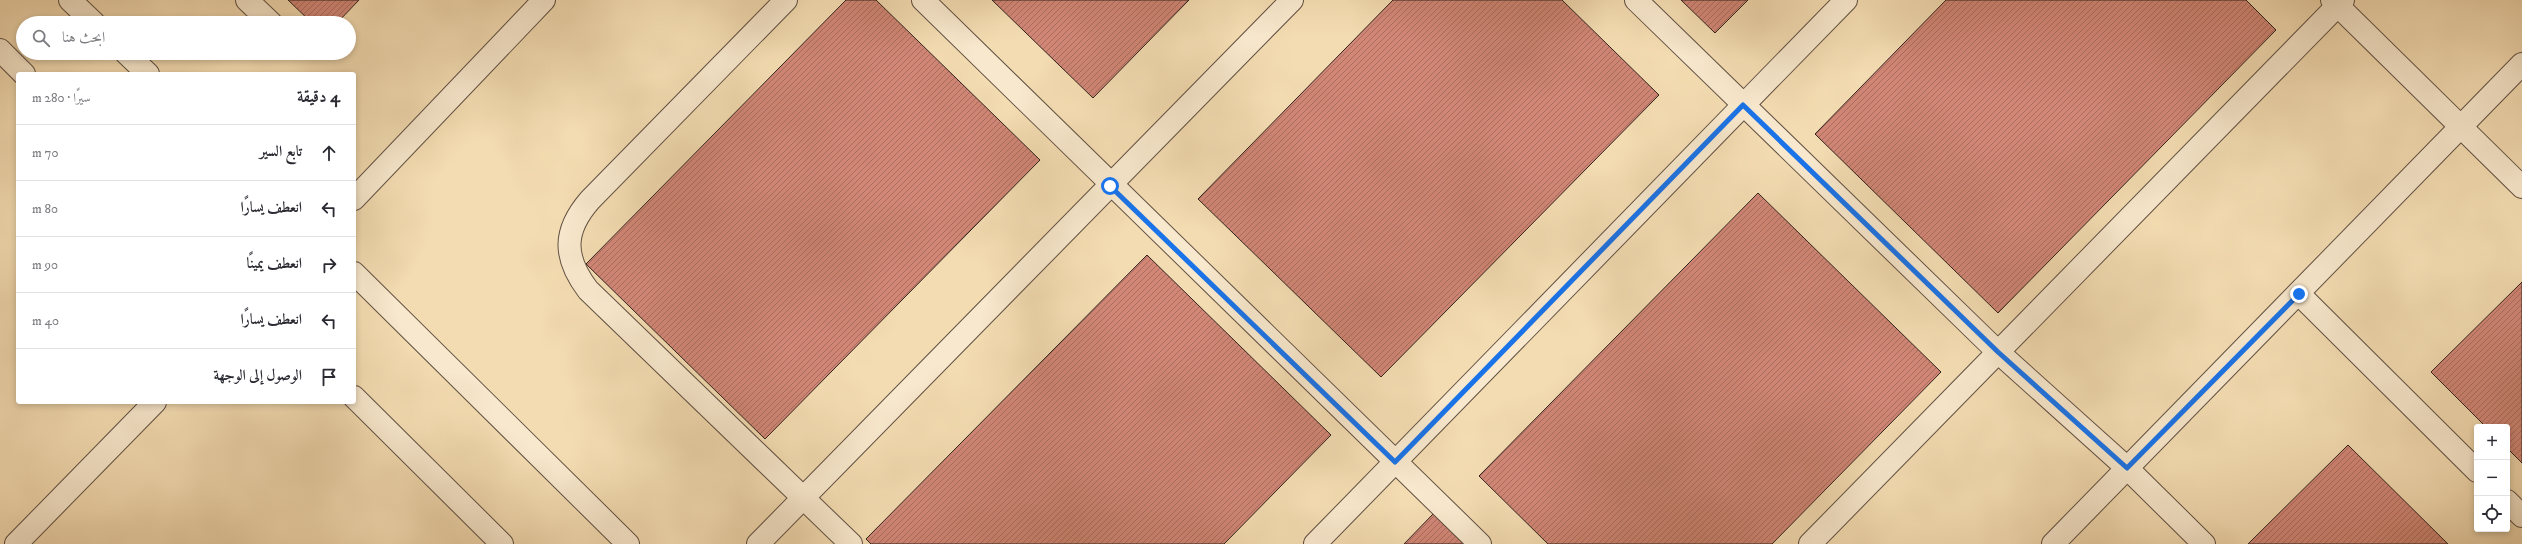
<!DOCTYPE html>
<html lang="ar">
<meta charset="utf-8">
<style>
body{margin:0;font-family:"IM FELL DW Pica",Amiri,serif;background:#f7f7f7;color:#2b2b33;direction:rtl}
.controls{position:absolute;right:12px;bottom:12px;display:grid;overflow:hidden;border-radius:4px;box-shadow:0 2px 6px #0003}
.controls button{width:36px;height:36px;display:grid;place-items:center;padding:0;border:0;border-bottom:1px solid #e1e1e2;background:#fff;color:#2b2b33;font:20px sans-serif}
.stop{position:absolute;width:12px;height:12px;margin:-9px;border:3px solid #1a73e8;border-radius:50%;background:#fff}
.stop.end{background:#1a73e8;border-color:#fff;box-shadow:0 1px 4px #0008}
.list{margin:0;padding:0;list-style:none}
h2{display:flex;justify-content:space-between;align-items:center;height:52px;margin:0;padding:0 16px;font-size:17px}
h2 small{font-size:13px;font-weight:400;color:#7c7c81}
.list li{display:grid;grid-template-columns:26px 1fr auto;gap:12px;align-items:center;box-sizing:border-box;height:56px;padding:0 16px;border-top:1px solid #e1e1e2}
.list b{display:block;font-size:15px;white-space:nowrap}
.list em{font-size:13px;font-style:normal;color:#7c7c81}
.icon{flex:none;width:22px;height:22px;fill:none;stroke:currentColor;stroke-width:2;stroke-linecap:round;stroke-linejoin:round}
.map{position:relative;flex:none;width:2522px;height:544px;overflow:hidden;direction:ltr}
.search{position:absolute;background:#fff;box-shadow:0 2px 6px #0003;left:16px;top:16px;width:340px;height:44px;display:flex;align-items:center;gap:10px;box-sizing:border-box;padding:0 14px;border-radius:22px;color:#7c7c81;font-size:15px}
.panel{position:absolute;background:#fff;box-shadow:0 2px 6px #0003;left:16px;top:72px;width:340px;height:332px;border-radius:4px;direction:rtl}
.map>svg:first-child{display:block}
.building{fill:url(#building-hatch);stroke:#30231e}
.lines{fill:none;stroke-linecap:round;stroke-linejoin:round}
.minor-casing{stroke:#615143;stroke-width:24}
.minor{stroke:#f8e8cd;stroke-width:22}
.route{stroke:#1a73e8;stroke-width:5}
</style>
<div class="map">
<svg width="2522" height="544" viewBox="0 0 2522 544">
<defs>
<pattern id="building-hatch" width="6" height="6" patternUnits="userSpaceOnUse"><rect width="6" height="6" fill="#d18676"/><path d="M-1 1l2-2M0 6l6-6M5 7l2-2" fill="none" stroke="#aa6d60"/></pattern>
</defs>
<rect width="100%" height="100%" fill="#f4dcb2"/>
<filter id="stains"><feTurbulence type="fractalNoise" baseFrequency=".005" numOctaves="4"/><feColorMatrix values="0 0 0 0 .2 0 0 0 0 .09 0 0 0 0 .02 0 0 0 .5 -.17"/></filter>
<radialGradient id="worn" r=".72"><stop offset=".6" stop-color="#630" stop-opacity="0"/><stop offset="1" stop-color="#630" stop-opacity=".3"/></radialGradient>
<g class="building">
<polygon points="288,0 359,0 337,23 312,23"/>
<polygon points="846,0 876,0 1040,160 765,439 586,264"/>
<polygon points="992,0 1189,0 1093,98"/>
<polygon points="1393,0 1562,0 1659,95 1381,377 1198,199"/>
<polygon points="1681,0 1748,0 1715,33"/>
<polygon points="1946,0 2246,0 2276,30 1998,313 1815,134"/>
<polygon points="1758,193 1941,372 1772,544 1548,544 1479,476"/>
<polygon points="1147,255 1331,435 1224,544 871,544 866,539"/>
<polygon points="2522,282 2522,463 2507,448 2507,427 2486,427 2431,372"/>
<polygon points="2348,445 2448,544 2248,544"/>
<polygon points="1433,514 1464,544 1404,544"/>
</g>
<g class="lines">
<defs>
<g id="minor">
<polyline points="70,0 94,23"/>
<polyline points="247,0 271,23"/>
<path d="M786,0l-196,200c-27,31 -27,57 -2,90l263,254"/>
<polyline points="923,0 1480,544"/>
<polyline points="1636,0 1998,352 2127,468 2204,544"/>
<polyline points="2332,0 2522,187"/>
<polyline points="0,50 24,74"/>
<polyline points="126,53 148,74"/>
<polyline points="354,199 544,0"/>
<polyline points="354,273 628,544"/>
<polyline points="2299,294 2477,471"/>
<polyline points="354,397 502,544"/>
<polyline points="2507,501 2522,516"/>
<polyline points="16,544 155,402"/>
<polyline points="758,544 1292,0"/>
<polyline points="1315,544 1846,0"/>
<polyline points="1810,544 2343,0"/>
<polyline points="2053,544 2522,64"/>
</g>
</defs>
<use href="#minor" class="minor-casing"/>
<use href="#minor" class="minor"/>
</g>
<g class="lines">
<polyline class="route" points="1110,186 1395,462 1743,105 1998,352 2127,468 2299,294"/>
</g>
<rect width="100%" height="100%" filter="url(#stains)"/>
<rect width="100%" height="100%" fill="url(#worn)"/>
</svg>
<div class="controls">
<button>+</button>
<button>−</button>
<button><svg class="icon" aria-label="locate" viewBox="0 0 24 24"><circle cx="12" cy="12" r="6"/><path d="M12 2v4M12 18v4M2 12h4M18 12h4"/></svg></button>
</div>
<div class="stop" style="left:1110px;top:186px"></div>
<div class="stop end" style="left:2299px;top:294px"></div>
<div class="search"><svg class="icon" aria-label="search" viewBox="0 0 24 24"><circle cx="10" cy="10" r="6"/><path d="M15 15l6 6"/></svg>ابحث هنا</div>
<section class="panel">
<h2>4 دقيقة<small>سيرًا · 280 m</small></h2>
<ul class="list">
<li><svg class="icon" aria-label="ahead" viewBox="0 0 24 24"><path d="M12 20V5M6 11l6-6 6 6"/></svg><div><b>تابع السير</b></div><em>70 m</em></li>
<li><svg class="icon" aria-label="left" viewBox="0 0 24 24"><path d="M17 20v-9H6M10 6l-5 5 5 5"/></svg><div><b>انعطف يسارًا</b></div><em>80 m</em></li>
<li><svg class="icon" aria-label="right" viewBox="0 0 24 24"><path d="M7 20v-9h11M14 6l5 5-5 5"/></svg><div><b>انعطف يمينًا</b></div><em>90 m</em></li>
<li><svg class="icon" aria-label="left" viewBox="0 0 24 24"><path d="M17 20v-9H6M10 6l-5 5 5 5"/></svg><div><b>انعطف يسارًا</b></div><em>40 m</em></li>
<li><svg class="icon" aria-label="arrive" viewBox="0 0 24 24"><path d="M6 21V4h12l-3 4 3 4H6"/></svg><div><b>الوصول إلى الوجهة</b></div></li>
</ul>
</section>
</div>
